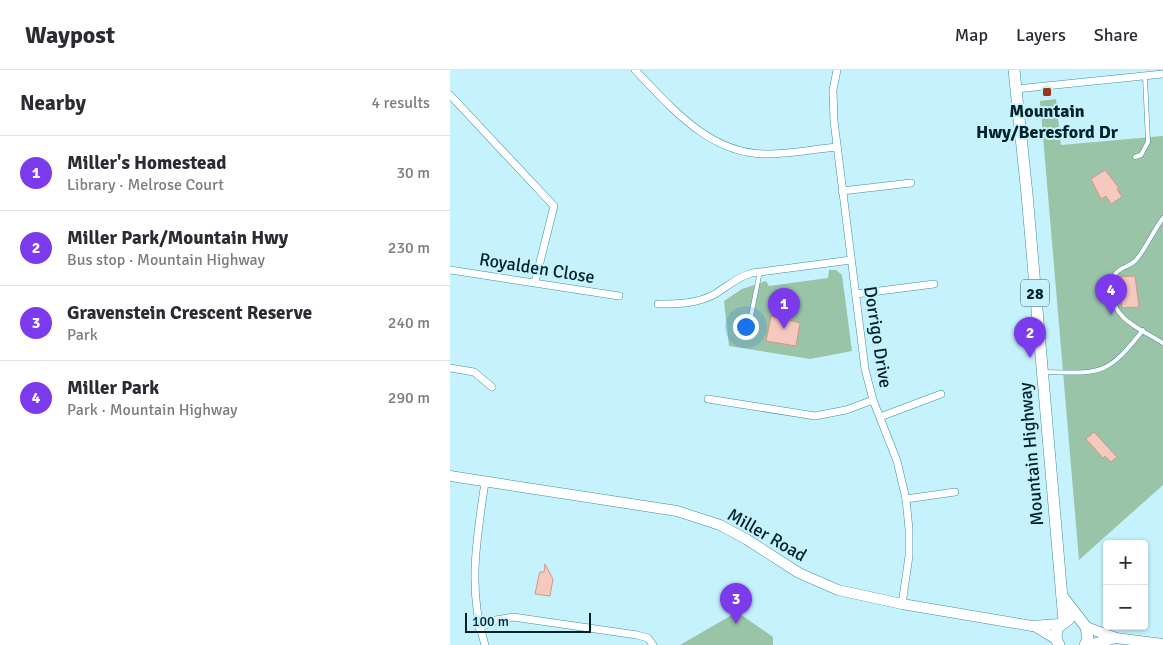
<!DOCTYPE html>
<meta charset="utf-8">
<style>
body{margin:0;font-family:Signika,sans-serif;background:#f2f2f3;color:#2b2b33}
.controls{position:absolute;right:15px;bottom:15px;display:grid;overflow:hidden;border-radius:5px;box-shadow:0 1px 4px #0004}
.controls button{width:45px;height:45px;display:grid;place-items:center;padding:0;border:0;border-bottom:1px solid #e1e1e2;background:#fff;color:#2b2b33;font:25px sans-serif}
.scale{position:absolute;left:15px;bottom:12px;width:126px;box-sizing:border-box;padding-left:5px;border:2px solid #012229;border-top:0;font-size:14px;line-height:18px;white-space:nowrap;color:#012229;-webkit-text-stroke:4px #c5f2fd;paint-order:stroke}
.you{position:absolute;left:295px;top:256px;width:18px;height:18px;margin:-12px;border:4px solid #fff;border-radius:50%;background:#1a73e8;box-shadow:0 0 0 8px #1a73e833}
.badge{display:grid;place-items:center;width:32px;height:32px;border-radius:50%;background:#7c3aed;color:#fff;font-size:16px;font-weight:700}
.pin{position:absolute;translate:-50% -41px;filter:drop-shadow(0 1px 2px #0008)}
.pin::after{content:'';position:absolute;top:26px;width:18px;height:15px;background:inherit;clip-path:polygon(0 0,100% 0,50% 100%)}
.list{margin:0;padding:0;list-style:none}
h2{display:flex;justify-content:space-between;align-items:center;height:65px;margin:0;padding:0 20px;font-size:21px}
h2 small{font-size:16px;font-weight:400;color:#7c7c81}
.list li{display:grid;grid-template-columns:32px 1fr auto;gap:15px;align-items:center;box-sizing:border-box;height:75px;padding:0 20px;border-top:1px solid #e1e1e2}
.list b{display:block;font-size:19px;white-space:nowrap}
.list p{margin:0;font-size:16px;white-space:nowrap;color:#7c7c81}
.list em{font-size:16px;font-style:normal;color:#7c7c81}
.map{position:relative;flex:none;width:713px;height:575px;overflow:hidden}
header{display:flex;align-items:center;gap:30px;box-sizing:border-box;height:70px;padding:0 25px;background:#fff;border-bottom:1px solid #e1e1e2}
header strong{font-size:24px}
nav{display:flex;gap:28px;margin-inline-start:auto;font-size:18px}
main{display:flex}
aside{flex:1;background:#fff}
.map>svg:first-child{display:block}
.green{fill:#99c4a7}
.building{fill:#f5c9bd;stroke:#d59685}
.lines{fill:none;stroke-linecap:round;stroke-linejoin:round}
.service-casing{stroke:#408ea0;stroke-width:5}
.minor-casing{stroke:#408ea0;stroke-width:8}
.secondary-casing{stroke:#408ea0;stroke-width:11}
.primary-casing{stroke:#408ea0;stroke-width:12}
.service{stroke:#fff;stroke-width:4}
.minor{stroke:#fff;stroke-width:7}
.secondary{stroke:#fff;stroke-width:10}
.primary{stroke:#fff;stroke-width:11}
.poi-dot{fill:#9d351a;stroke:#c5f2fd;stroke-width:2}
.labels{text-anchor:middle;stroke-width:4;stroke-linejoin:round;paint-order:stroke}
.shield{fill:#c5f2fd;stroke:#3c6069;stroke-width:1}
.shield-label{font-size:16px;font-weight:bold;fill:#012229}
.poi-label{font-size:18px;font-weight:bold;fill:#012229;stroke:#c5f2fd}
.street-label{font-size:18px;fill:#012229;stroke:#c5f2fd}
</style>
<header>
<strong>Waypost</strong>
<nav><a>Map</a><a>Layers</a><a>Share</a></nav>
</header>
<main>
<aside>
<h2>Nearby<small>4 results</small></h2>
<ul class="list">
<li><span class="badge">1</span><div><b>Miller's Homestead</b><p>Library · Melrose Court</p></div><em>30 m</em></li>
<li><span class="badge">2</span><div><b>Miller Park/Mountain Hwy</b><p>Bus stop · Mountain Highway</p></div><em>230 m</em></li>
<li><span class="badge">3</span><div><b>Gravenstein Crescent Reserve</b><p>Park</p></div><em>240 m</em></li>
<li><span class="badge">4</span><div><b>Miller Park</b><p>Park · Mountain Highway</p></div><em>290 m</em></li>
</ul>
</aside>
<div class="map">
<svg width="713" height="575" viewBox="0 0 713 575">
<rect width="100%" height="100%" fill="#c5f2fd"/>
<g class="green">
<polygon points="606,29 611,75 713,66 713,415 629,490 590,31"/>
<polygon points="379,200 386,200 392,205 402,281 360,289 279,276 274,231 292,219 316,211 319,216 378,208"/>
<polygon points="287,542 323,567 323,575 230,575"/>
</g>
<g class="building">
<polygon points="655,100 669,118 667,119 672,127 661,134 656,126 651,129 641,109"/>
<polygon points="685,206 689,237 672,238 668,207"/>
<polygon points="321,246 350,253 346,276 316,271"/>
<polygon points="644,362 667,387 661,392 655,386 653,388 636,369"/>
<polygon points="95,494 103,509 100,526 85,524 89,505 90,502 94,502"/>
</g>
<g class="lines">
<defs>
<g id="service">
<polyline points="685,87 691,85 698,72 695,7"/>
<path d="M713,148c-10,13 -16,29 -27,42 -5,6 -15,7 -20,13 -4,5 -6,11 -5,18 2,29 30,38 52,52"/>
<polyline points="301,246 310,201"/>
<path d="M593,302c58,1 63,5 100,-42"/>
</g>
<g id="minor">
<path d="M185,0c37,38 75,85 133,84 22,0 46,-5 69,-7"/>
<polyline points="387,0 383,20 384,51 415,299 423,330 447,391 456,429 459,459 459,486 452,534"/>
<polyline points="566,19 713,4"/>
<polyline points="0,25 104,136 85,212"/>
<polyline points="392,121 461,113"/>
<polyline points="0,200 169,226"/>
<polyline points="406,224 484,214"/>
<path d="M208,234c20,0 39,0 57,-10 13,-8 22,-17 37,-21l99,-13"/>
<polyline points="0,298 24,302 42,317"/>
<polyline points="258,329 365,346 396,340 423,330"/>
<polyline points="430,347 491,324"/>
<polyline points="456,429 505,422"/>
<polyline points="29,558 46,550 63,547 187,565 198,568 203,575"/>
<path d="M35,575c-18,-55 -8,-108 0,-163"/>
</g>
<g id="secondary">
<polyline points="0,406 227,441 270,455 296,469 349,503 388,520 452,534 582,556 609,554"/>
<polyline points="586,557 606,569"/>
<polyline points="636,557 666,568 713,574"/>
<polyline points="638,575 666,568"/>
</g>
<g id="primary">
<polyline points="564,0 577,124 614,551"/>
<polyline points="612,526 636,557 638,570 635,575"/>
<polyline points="609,575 606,569 607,558 619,549"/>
</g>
</defs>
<use href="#service" class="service-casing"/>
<use href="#minor" class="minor-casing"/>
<use href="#secondary" class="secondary-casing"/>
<use href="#primary" class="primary-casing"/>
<use href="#service" class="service"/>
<use href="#minor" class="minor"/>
<use href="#secondary" class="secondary"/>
<use href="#primary" class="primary"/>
</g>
<rect class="poi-dot" x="592" y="17" width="10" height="10" rx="2.5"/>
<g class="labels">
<rect class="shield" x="571" y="209.5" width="28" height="27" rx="4"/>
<g class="shield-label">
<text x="585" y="229">28</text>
</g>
<g class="poi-label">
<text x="597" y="47">Mountain<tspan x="597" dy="21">Hwy/Beresford Dr</tspan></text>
</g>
<g class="street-label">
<text transform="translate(87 198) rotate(9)" y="6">Royalden Close</text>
<text transform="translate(428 267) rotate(81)" y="6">Dorrigo Drive</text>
<text transform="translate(581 384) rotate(-95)" y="6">Mountain Highway</text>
<text transform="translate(317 465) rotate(30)" y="6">Miller Road</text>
</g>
</g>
</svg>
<div class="controls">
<button>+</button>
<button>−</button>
</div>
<div class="scale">100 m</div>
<div class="you"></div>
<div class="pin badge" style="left:334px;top:259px">1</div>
<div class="pin badge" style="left:580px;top:288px">2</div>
<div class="pin badge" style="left:286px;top:554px">3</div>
<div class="pin badge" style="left:661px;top:245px">4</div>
</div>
</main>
